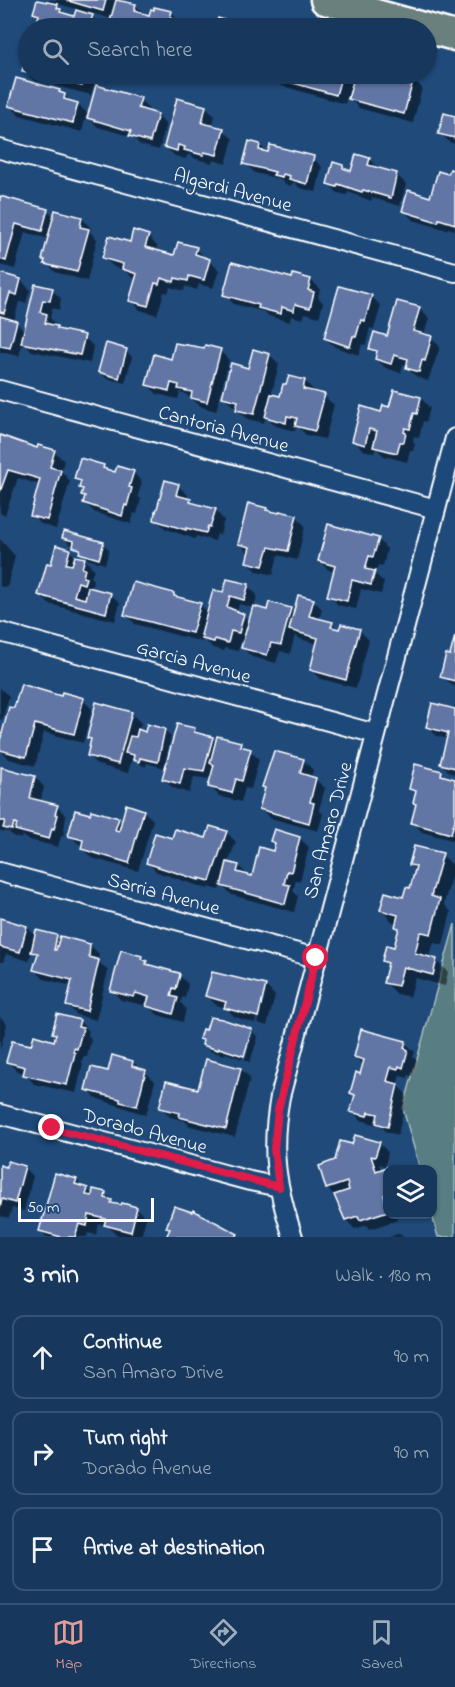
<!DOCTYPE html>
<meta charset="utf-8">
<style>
body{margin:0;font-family:"Indie Flower",sans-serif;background:#203f62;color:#f1f3f6}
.controls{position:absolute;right:18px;bottom:18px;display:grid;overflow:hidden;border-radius:12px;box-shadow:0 2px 4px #0004}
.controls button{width:54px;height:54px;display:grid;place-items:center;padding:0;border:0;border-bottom:2px solid #365272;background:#17385c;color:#f1f3f6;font:30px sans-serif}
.scale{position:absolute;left:18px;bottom:15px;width:136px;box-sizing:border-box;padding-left:6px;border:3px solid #fff;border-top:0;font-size:16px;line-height:21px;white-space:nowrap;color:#fff;-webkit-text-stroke:4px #1f4a7a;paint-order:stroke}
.stop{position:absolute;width:18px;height:18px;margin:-14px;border:4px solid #e11d48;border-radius:50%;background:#fff}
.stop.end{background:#e11d48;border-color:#fff;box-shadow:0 2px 6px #0008}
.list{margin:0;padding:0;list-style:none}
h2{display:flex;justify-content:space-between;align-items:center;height:78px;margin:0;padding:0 24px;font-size:26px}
h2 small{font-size:20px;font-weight:400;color:#9eacbb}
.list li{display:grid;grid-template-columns:39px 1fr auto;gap:18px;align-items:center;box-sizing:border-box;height:84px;margin:0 12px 12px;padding:0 12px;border:2px solid #365272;border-radius:12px}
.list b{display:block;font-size:22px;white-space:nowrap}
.list p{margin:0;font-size:20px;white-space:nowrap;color:#9eacbb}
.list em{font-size:20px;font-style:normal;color:#9eacbb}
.icon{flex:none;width:33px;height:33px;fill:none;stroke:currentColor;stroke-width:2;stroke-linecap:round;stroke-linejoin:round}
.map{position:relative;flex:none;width:455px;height:1237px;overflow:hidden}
.search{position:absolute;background:#17385c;box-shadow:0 2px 4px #0004;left:18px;right:18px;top:18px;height:66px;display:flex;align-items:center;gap:15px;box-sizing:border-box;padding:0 21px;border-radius:33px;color:#9eacbb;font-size:22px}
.sheet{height:366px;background:#17385c}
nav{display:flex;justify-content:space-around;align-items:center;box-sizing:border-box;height:84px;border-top:2px solid #365272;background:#17385c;font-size:16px;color:#9eacbb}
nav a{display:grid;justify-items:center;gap:3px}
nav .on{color:#e69b98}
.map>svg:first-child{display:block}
.green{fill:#597d82;stroke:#acbec0;stroke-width:1.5}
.shadow{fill:#0007;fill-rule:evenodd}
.building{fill:#6276a6;stroke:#fff;stroke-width:1.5}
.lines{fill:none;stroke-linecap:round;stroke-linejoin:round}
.minor-casing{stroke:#fff;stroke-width:22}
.primary-casing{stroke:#fff;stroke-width:33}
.minor{stroke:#1f4a7a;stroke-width:18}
.primary{stroke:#6a807d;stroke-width:28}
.route{stroke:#e11d48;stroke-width:8}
.labels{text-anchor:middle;stroke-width:4.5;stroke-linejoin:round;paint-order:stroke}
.street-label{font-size:20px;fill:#fff;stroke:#1f4a7a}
</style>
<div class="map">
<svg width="455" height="1237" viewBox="0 0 455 1237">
<rect width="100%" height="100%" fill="#1f4a7a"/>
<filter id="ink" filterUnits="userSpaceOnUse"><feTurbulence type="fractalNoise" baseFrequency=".0167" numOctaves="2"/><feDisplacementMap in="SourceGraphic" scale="12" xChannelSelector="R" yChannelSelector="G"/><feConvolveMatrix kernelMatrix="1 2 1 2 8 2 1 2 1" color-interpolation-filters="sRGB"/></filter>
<g filter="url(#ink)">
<polygon class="green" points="455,924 455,1237 438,1237 432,1215 432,1170 420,1169 403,1109"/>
<g class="shadow">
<path d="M38,0l14,4 -4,-4h70l17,5 11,10 4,1 21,-4 10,11 15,5h-78l-7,-7 1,-2 -24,-7 13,14 -1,2h-64l3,-10 -5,-5zM55,3l22,6 -2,9 -8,-2z"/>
<polygon points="28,40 28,74 97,74 91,95 33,80 24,70 28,55 25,52"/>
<polygon points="255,74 350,74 349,76 354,81 356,74 390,83 400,79 413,79 422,88 413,123 359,108 347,96 345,104 279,85 269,75 268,78"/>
<polygon points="59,91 72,102 78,104 89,115 140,100 149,109 148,113 157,115 166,125 159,150 140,145 133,137 98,127 86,116 82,132 19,115 10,105"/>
<polygon points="206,107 215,116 212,127 223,130 233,139 226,164 213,160 212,163 196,159 188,154 186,159 175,156 165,147"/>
<polygon points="455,118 455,144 449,142 440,133"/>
<polygon points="260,145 269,154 313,158 322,167 316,192 300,188 295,183 292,183 291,186 285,184 280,179 255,173 245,163"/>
<polygon points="370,159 379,170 397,175 406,184 400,206 372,198 371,201 348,192 347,195 338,193 329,184 343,166 348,171 352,173"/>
<polygon points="455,172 455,230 448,228 447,230 413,220 404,211 431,198 449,176"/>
<polygon points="0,197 47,210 55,217 81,218 91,228 90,232 97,239 87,281 55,272 44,259 49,239 25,232 15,269 0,265"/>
<polygon points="148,236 157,246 156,251 175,257 196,249 219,270 213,288 199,284 197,290 185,286 184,291 170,287 168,293 164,292 157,315 140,310 131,300 137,280 133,278 125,271 114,267 104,258"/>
<polygon points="0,275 21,280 30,290 26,303 19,302 14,321 25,331 36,286 52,289 61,299 59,310 52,308 50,318 62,332 84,337 93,346 90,363 32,351 23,342 19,356 0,352"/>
<polygon points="293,280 311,280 320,289 318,297 323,303 319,317 305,313 303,319 291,316 290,322 269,316 265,312 234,304 225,295"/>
<polygon points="371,296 381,306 374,329 370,328 366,345 362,344 359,355 335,347 325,338"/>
<polygon points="419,309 429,318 424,335 431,337 440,347 428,381 417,377 407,368 408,365 403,364 401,373 386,368 376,359 377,355 370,348 388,337"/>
<polygon points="126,351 132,357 125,383 106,378 100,372"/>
<polygon points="220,351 229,360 216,411 202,407 184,393 180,392 178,399 157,394 148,385 172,360"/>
<polygon points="270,355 279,364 271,396 281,398 305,381 314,391 313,393 324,396 334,405 325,439 306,435 297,425 295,431 276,426 266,416 264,423 247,419 237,409 238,407 233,406 224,397 249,370"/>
<polygon points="395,392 421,398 430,408 426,422 423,421 419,438 414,436 413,441 415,444 413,451 410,450 407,462 384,456 376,448 374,453 363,450 354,440 382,414 390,409"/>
<polygon points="0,437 38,450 54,451 64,461 61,471 70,481 56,529 41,524 31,515 40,485 18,478 5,515 0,513"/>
<polygon points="103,466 109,472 117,474 133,472 142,482 138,496 141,499 137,514 134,513 131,524 94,512 85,503 86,499 82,495 84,490 81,488 82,485 75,479"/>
<polygon points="178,486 188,495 187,499 195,505 215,510 224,520 220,535 217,534 215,541 196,536 195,539 166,529 156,519"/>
<polygon points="266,509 270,513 296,516 305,526 297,560 278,555 273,575 257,571 248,562 249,553 239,544"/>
<polygon points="63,538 103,543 109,550 105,564 87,559 75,545 70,544"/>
<polygon points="0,539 15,556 7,588 0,586"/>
<polygon points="378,539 387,549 383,566 378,565 375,574 384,582 381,594 361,589 356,609 338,605 329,595 335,572 329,570 319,561"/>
<polygon points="69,550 76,557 84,559 94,569 91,577 93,579 92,586 94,590 110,594 120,603 115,621 49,604 40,595 52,566"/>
<path d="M248,586l9,9 -3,13 14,3 22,-2 5,5 18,-14 9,9 -3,11 13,4 6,6h21l10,10 -13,48 -35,-9 -9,-9 6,-26 -18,-5 -5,-4 -5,19 -10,-3 -4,12 -24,-6 -10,-10 2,-6 -3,-1 -3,11 -14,-3v3l-11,-3 -10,-10 -1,4 -67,-18 -9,-10 48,-19 3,3 23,6 8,9 16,-19zM239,604l15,4 -4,14 -7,-7 -6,-2z"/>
<polygon points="455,642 455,687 442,677"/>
<polygon points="0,688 9,696 2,720 0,719"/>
<polygon points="62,698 83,700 92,709 83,743 44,732 35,766 9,759 0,750 15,710"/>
<polygon points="455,711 455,774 451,773 441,764 448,739 437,736 428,727"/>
<polygon points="131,713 141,723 139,731 146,733 164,730 171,737 164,768 147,763 145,767 132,758 128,773 98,765 88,756 92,741 88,738"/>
<polygon points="194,730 199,735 212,738 217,743 218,738 241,744 259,759 251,789 245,788 241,802 219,796 210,786 211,779 194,777 189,793 173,788 164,779"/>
<polygon points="275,753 304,761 313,770 311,778 315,779 325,788 319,810 323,814 318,831 270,818 261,809 266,789 264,787"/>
<polygon points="2,769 35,777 44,787 40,802 57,806 66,816 63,837 61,836 58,847 26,839 22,835 21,839 14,837 9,832 0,831 0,776"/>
<polygon points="441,773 446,778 455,780 455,841 422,832 413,822 417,805 415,803 417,795 410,788"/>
<polygon points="143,811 153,820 138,871 92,858 82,849 83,846 79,844 69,835 91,816 118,819 122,824"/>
<polygon points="226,832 236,842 228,863 239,866 249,877 253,878 274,853 276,845 272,841 299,838 309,847 300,881 296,880 293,891 298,896 294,912 232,895 221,885 219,890 209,887 208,889 157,872 148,863 174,840 207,840"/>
<polygon points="442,855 454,866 444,904 451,912 443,945 434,943 428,958 436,960 448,972 445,986 415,978 410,997 397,994 385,982 389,966 383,961 395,949 400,930 397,927 398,923 393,922 381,910 404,899 411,890 416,870 410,864"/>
<polygon points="0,920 27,927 36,936 57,937 60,940 90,945 99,954 98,961 108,971 96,1020 77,1015 67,1005 72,986 44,979 35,970 38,957 32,951 29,961 6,954 3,962 0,962"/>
<polygon points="141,958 150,966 178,974 188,984 185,998 182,997 181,1003 186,1009 183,1022 158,1015 148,1006 149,1003 146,1002 143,1005 121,1000 111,990"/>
<polygon points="266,986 275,996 267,1026 258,1023 266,991 263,991 255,1023 235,1017 226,1008 216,1005 207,996"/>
<polygon points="0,1017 7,1024 0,1050"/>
<polygon points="79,1021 89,1031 88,1035 91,1039 87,1057 83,1057 82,1062 83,1063 76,1093 34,1084 25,1073 17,1071 8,1062 32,1047 55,1043 57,1036 54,1032"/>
<polygon points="251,1030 258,1037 250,1062 245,1060 253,1032 250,1032 242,1059 225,1053 224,1055 210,1051 201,1038"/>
<polygon points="405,1043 415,1052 413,1057 417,1060 413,1076 408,1075 408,1078 400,1076 397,1085 407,1095 398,1135 387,1132 377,1123 377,1125 361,1120 352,1111 356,1097 352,1093 362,1076 364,1066 355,1057"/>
<polygon points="133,1062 155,1081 146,1115 96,1098 87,1089 109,1073"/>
<polygon points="241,1069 250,1078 235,1137 190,1126 185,1121 170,1117 161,1107 199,1091"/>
<polygon points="379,1143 388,1152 385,1166 379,1164 381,1170 388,1170 388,1214 396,1214 397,1220 370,1229 367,1225 355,1229 346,1220 337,1198 327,1188 336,1162 353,1146"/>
<polygon points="0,1167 24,1167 33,1176 24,1211 12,1208 9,1218 0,1216"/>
<polygon points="76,1180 93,1195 106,1194 115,1205 136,1208 146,1218 141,1237 128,1237 115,1234 108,1226 99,1224 96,1235 88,1233 87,1237 47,1237 41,1231"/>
<polygon points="400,1233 404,1237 389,1237"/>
</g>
<g class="building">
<polygon points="37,0 58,4 57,8 61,9 60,12 74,16 76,10 93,15 89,27 95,28 35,28 39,15 33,13"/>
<polygon points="65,0 106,0 103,11"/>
<polygon points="116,0 136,4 134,11 149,15 151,9 154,10 154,7 172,11 170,18 194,25 193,28 116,28 117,23 110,21"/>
<polygon points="218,18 243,26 242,28 215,28"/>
<polygon points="27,39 28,39 28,72 22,71 27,53 24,52"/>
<polygon points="32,74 85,74 82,86"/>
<polygon points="268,74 342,74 336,95 268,76"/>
<polygon points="355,74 389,82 391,75 399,78 400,74 414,77 404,114 348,99"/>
<polygon points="16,78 60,90 59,92 65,94 64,99 78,103 73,123 8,106"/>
<polygon points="96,85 141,98 138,108 158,114 150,142 129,136 131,131 87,118"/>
<polygon points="177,98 206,106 202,123 224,128 217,155 204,152 203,155 184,150 185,147 178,145 177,151 164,147"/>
<polygon points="444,113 455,116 455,138 438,134"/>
<polygon points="249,141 260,144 259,150 268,152 270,145 314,156 307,184 289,179 290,176 283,174 282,177 273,175 275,172 243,164"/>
<polygon points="356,154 370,158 368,165 397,173 391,198 363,190 362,192 338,184 337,187 327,184 333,162 343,165 343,168 351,171"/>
<polygon points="455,166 455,224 439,219 438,222 402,211 408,190 430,197 438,171 448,174 450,169 454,170"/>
<polygon points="0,196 48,209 42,231 16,224 6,261 0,259"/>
<polygon points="55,210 82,217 80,227 89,229 77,272 44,264 45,260 42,260"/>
<polygon points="133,230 149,235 145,247 174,255 178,242 197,247 195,254 210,259 204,280 189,276 188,281 175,278 174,282 161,278 159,284 155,283 148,306 129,301 137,274 122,269 123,264 102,258 109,236 130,242"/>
<polygon points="232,262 292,278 293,274 311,279 308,290 314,292 310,308 295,304 294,311 282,307 281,314 258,308 259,305 223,295"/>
<polygon points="0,273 21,279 17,295 10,293 4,313 0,312"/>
<polygon points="35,284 53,288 50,301 43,300 40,312 47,314 45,323 57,326 57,329 85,335 80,355 21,343"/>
<polygon points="339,286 372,295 365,321 361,320 356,337 353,336 350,347 324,338"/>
<polygon points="397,301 420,307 413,331 432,336 425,361 422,360 419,372 406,368 408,359 394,355 391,364 375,359 377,351 369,349 374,332 387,336"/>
<polygon points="0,316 17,321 10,348 0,346"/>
<polygon points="106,343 127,349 119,378 98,372"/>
<polygon points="175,343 204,348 205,345 221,349 207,402 191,398 192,392 178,389 179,385 171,383 169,391 146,385 154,354 171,359"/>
<polygon points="253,349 270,354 254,414 236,410 238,401 222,397 231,363 248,368"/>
<polygon points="289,376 305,380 303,389 325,394 315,431 295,426 297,418 287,416 286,423 265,417 271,394 280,396 283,384 286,384"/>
<polygon points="394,390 421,397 417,414 414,413 410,429 405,428 404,432 406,433 404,442 400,442 397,453 373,447 377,431 369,429 365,445 352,441 361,406 381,412 383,405 389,407"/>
<polygon points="0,435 37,448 38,445 55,450 50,467 61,470 47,520 30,516 40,479 8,470 0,492"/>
<polygon points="80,458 104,465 103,468 115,472 117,466 134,471 129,487 132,488 127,506 125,505 122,516 83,503 85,496 81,495 83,489 79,488 81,481 74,479"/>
<polygon points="165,480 179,484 176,495 191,499 190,502 216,509 210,527 208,526 206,533 186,528 186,530 154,520 155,511 156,512"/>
<polygon points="248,503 267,508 266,510 279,513 280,511 297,515 288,551 269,547 263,566 246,562 250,547 238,544"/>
<polygon points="328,524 379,538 373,557 369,556 365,569 375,571 371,585 352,580 347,601 327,596 335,566 318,561"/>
<polygon points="64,531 104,542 99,559 79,553 80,549 73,547 74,541 62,538"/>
<polygon points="56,545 70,549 66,564 72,565 75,556 85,558 82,568 85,569 83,577 86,578 84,584 78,582 74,596 85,599 88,587 111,593 106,613 38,595 47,563 51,564"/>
<polygon points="227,579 249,584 244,600 230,596 227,607 244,614 239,633 231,631 228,643 215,639 214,642 202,639 203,636 201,635 213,590 223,592"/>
<polygon points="133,582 174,593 174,596 201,603 192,633 124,615"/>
<polygon points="298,595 314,599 309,616 333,622 331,627 339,629 341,624 360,629 346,680 310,670 318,638 289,630"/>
<polygon points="269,602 291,608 281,645 271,643 267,655 241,648 253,606 267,610"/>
<polygon points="455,636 455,681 440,677 446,654 450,655"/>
<polygon points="21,684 61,696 62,692 84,698 74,734 35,724 26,757 0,750 0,741 9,707 14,708"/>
<polygon points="96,702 132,712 118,764 87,756 91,739 87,738"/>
<polygon points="432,703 455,709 455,768 440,764 448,733 426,727"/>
<polygon points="147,724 165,729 158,762 140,758 139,762 133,760 134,755 125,753 130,736 136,737 138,729 145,732"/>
<polygon points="177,724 195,728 194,732 213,737 204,771 184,768 180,784 162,779"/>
<polygon points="217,736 241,742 240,746 251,749 242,781 236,779 232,793 208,787 214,765 210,763"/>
<polygon points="274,751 304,759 300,773 316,778 310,802 314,803 309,823 259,809 265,788 262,787"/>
<polygon points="415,764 442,771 441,775 455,779 455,820 451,834 411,823 416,804 413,803 416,791 409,789"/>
<polygon points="1,767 35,776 30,798 58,805 55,814 58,815 54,829 52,828 49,839 15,830 17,824 14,823 12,830 3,828 5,821 0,821"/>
<polygon points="126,804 144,810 129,863 81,849 83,840 68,836 75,810 90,814 91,810 119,818 115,830 119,831"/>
<polygon points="210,826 227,831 210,881 199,878 199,880 146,863 155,833 172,838 175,829 206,838"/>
<polygon points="274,829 300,837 291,872 287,871 284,884 290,885 285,904 221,886 227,862 239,865 237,872 252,876 259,847 273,851 275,843 270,841"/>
<polygon points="414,846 443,853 431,896 440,899 431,934 422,932 420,933 415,953 437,959 433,975 403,967 398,986 383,983 388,963 382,961 386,945 394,947 399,928 395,927 398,915 380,910 385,892 403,897 406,887 410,888 416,866 409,865"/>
<polygon points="0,918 27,926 20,952 0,947"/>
<polygon points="36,930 57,935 54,950 56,950 60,936 90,944 89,957 99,960 87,1011 66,1006 72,980 33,970 38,953 31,952"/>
<polygon points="121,950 142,956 141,959 147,961 146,964 179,973 180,975 176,989 173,988 171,996 178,998 173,1014 146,1006 149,997 136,993 133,997 110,991"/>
<polygon points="212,972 266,985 258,1017 224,1008 226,1002 205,996"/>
<polygon points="57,1014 80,1020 78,1027 83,1028 77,1049 74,1048 73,1052 75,1053 67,1085 23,1075 25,1067 6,1062 12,1041 31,1045 34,1035 54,1041 56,1034 52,1033"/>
<polygon points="210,1017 222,1019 252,1029 244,1056 219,1048 218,1050 202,1045 203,1040 199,1039 202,1029 206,1030"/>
<polygon points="361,1029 406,1041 404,1048 408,1050 403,1068 399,1066 398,1069 391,1067 387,1081 398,1084 388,1127 376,1123 378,1114 368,1112 367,1116 350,1112 355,1095 350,1093 356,1072 360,1074 364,1060 354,1057"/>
<polygon points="112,1055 133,1061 132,1066 146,1070 137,1106 120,1102 120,1099 85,1090 91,1067 108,1071"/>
<polygon points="206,1059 241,1068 226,1129 179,1117 180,1113 159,1108 166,1081 198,1089"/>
<polygon points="355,1135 380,1142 375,1157 371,1156 376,1171 387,1167 388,1170 388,1193 384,1195 388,1211 360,1220 358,1216 345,1220 334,1195 349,1190 347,1182 326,1189 319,1166 335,1160 340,1141 352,1144"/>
<polygon points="8,1161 25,1166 15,1203 2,1199 0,1208 0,1165 6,1167"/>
<polygon points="55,1173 77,1179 75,1184 88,1188 86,1195 92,1196 93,1189 106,1192 105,1198 112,1200 111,1203 121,1205 122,1203 137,1207 131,1232 104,1225 106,1219 89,1215 87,1226 79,1224 75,1237 61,1237 39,1231"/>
<polygon points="174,1206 192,1212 193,1210 238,1234 236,1237 166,1237 170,1229 166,1228"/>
</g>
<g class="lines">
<defs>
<g id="minor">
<polyline points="0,149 455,272"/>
<polyline points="0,390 436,509"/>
<polyline points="0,632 376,734"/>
<polyline points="0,872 316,958"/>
<polyline points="0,1114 250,1181 279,1187"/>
<path d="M293,1237c-17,-52 -23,-86 -13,-140l175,-659"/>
</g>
<polyline id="primary" points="325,0 455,36"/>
</defs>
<use href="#minor" class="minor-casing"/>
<use href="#primary" class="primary-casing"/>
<use href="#minor" class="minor"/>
<use href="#primary" class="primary"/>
</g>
</g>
<g class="lines" filter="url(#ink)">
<polyline class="route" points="52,1128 279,1187 274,1149 278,1110 316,958"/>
</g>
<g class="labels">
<g class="street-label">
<text transform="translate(233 189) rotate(15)" y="7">Algardi Avenue</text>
<text transform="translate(224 428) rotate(15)" y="7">Cantoria Avenue</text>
<text transform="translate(194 661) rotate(15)" y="7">Garcia Avenue</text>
<text transform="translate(327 830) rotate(-75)" y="7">San Amaro Drive</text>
<text transform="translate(164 893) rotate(15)" y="7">Sarria Avenue</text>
<text transform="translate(145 1130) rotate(15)" y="7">Dorado Avenue</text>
</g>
</g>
</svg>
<div class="controls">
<button><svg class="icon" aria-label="layers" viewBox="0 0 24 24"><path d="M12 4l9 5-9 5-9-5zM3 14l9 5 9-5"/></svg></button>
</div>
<div class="scale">50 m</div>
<div class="stop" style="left:316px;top:958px"></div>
<div class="stop end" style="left:52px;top:1128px"></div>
<div class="search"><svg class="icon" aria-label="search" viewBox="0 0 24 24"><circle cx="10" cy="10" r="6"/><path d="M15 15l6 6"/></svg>Search here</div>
</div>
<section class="sheet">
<h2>3 min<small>Walk · 180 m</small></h2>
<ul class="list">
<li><svg class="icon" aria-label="ahead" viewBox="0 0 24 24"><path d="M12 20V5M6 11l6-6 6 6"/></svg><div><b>Continue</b><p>San Amaro Drive</p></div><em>90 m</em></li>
<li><svg class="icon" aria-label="right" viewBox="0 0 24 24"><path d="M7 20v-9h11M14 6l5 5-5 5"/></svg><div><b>Turn right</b><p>Dorado Avenue</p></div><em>90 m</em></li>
<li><svg class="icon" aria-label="arrive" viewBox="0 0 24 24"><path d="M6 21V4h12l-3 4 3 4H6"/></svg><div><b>Arrive at destination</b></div></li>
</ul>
</section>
<nav>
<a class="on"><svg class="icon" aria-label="map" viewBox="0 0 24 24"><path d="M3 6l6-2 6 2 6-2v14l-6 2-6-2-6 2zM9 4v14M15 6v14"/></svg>Map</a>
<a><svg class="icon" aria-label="directions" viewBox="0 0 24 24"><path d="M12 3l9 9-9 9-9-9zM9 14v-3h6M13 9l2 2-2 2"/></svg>Directions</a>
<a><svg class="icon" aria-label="saved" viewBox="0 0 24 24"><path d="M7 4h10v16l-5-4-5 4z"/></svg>Saved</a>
</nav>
